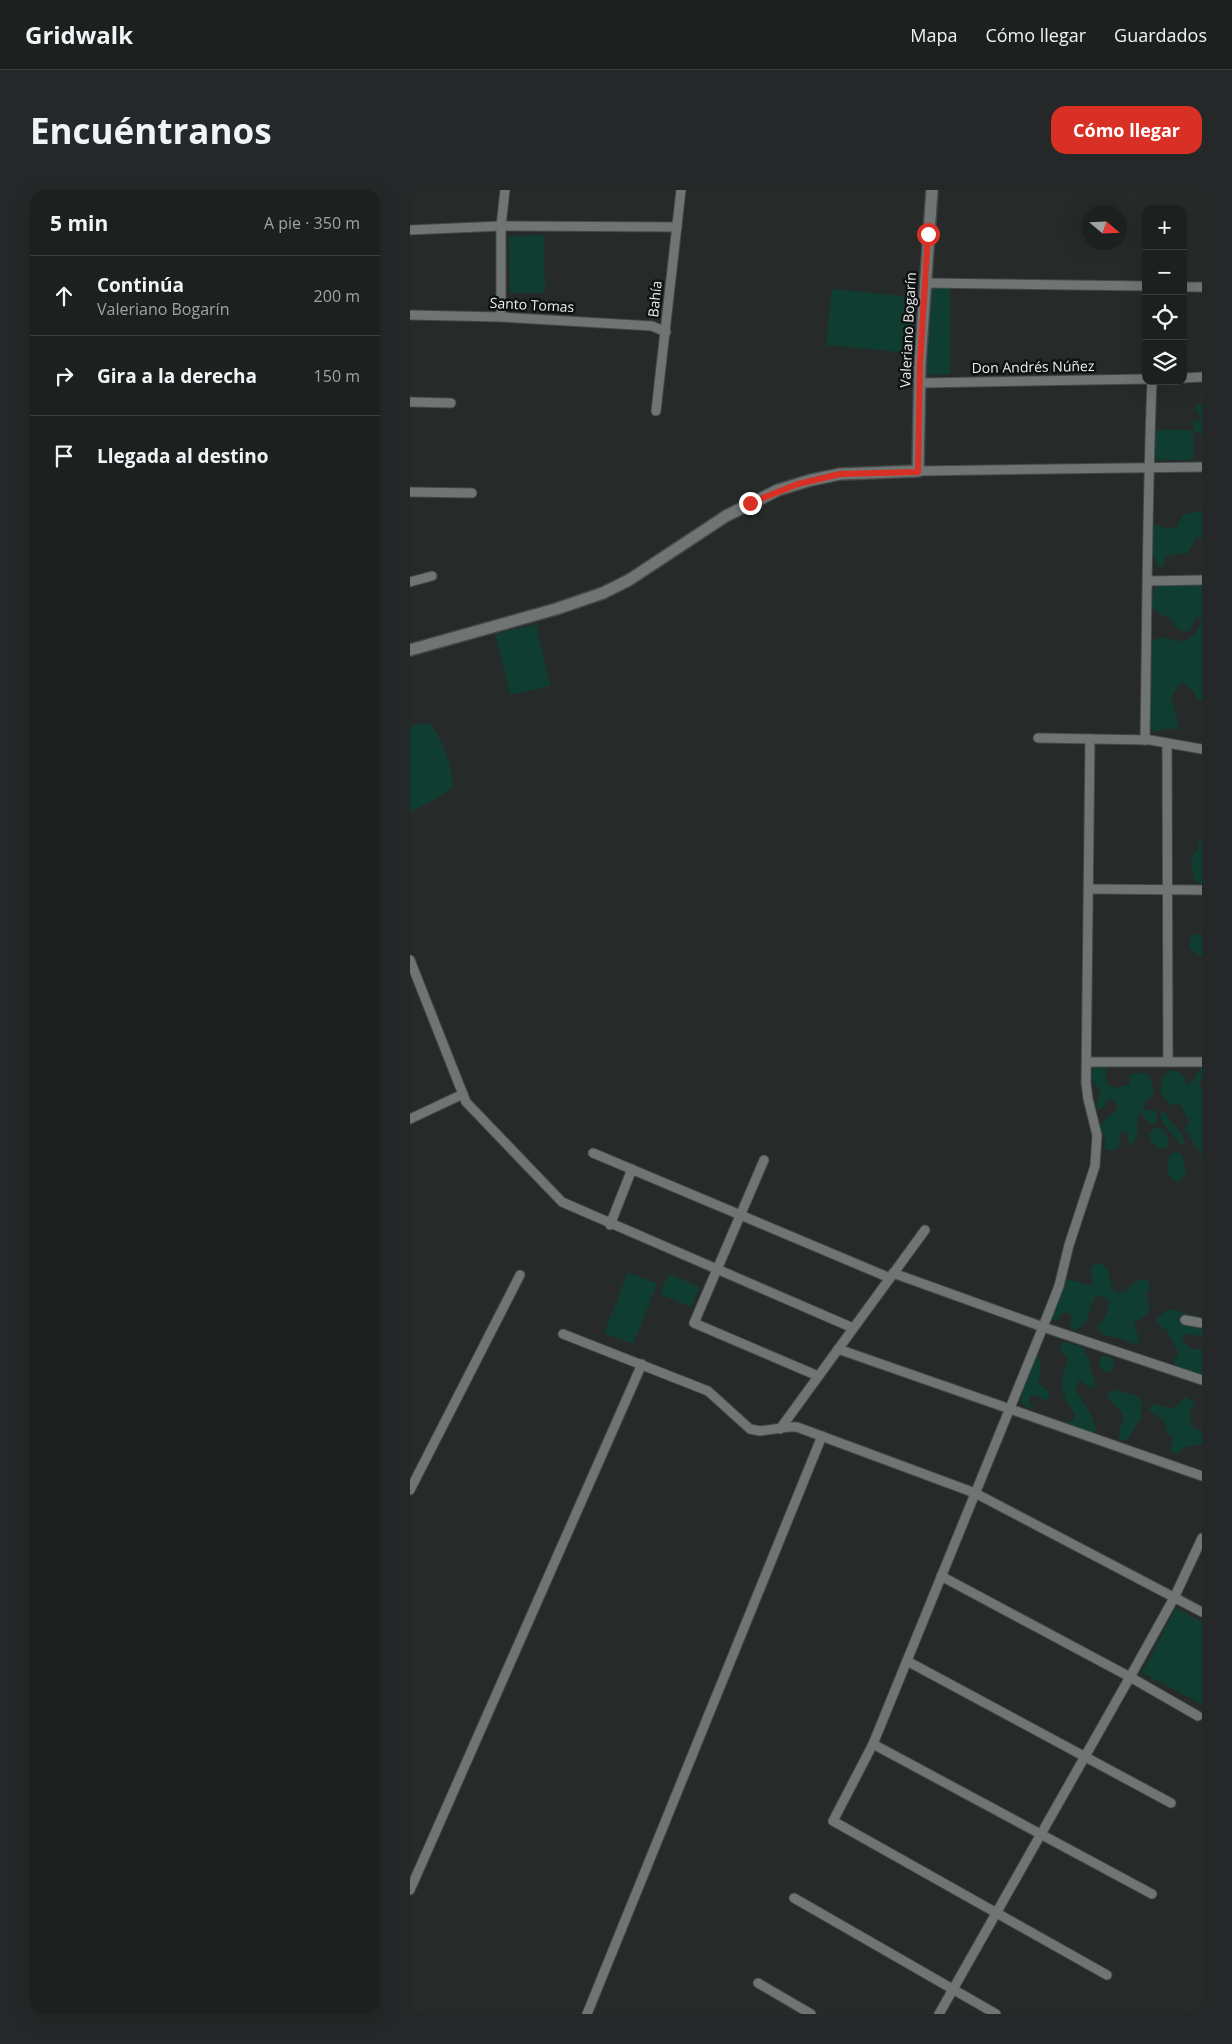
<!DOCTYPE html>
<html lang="es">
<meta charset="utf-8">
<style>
body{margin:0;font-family:"Open Sans",sans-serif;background:#252828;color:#f1f3f6}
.controls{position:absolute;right:15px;top:15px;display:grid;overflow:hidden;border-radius:10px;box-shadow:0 5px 20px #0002}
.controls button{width:45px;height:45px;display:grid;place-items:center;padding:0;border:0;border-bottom:1px solid #3a3e3d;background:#1c201f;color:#f1f3f6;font:25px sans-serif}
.compass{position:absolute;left:672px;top:15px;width:45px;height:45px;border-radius:50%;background:#1c201f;box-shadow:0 5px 20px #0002;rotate:109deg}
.stop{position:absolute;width:15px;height:15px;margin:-11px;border:4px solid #d93025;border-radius:50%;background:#fff}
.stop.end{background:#d93025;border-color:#fff;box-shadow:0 1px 5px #0008}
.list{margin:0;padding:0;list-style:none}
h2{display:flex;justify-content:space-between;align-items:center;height:65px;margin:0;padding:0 20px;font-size:21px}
h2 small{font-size:16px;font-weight:400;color:#a0a3a4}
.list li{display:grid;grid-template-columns:32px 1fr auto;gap:15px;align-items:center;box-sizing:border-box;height:80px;padding:0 20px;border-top:1px solid #3a3e3d}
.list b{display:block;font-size:19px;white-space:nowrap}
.list p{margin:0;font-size:16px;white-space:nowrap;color:#a0a3a4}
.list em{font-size:16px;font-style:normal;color:#a0a3a4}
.icon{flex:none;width:28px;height:28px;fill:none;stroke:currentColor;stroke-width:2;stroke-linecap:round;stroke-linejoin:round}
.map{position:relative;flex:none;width:792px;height:1824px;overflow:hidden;border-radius:15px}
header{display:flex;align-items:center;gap:30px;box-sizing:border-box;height:70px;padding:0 25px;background:#1c201f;border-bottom:1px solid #3a3e3d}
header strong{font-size:24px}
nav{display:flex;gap:28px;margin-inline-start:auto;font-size:18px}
.intro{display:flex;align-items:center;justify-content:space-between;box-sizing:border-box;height:120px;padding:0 30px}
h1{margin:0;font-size:35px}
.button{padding:12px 22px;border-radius:15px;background:#d93025;color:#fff;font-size:18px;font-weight:700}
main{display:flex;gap:30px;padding:0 30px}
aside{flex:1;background:#1c201f;border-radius:15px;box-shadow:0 5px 20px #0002}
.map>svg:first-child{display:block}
.green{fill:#103d32}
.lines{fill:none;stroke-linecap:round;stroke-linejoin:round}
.street-casing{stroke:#444847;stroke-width:11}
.secondary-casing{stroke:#444847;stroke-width:14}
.street{stroke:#707573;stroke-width:9}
.secondary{stroke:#707573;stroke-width:11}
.route{stroke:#d93025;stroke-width:6}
.labels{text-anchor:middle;stroke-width:5;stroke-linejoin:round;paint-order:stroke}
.street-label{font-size:14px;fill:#ecefee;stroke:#111312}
</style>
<header>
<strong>Gridwalk</strong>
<nav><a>Mapa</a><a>Cómo llegar</a><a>Guardados</a></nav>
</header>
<div class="intro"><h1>Encuéntranos</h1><a class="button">Cómo llegar</a></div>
<main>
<aside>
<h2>5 min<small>A pie · 350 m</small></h2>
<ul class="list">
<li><svg class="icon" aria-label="ahead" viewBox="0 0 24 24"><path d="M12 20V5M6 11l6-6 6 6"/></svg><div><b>Continúa</b><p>Valeriano Bogarín</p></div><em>200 m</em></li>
<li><svg class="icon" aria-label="right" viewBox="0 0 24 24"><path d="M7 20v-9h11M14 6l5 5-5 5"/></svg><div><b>Gira a la derecha</b></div><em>150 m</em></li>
<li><svg class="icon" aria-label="arrive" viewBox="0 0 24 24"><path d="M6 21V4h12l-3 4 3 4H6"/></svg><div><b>Llegada al destino</b></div></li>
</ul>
</aside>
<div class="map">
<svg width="792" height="1824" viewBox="0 0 792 1824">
<rect width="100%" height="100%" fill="#262b29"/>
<g class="green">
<polygon points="134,45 135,103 100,103 99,46"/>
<polygon points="521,98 540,98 540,184 515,185"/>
<polygon points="422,99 505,107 500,163 416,155"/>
<polygon points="787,214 792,215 792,245 784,240 783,231 789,231 791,229 785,217"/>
<rect x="744" y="240" width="39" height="30"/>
<polygon points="792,321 792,349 786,347 778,363 755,366 755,372 751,378 748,376 746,370 739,362 740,333 760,339 766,338 774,324"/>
<path d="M776,392l16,4v113l-3,2c-6,-8 -6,-15 -17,-18l-5,4 -6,12 8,26 -4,5 -7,-2 -13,4 -6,-3v-84c3,-3 5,-7 10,-7 7,-1 14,2 20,3 13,1 23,-14 22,-25l-6,2 -5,13c-11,2 -15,-3 -19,-13 -21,-6 -23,-14 -14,-33z"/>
<polygon points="126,434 140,496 100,505 85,444"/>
<path d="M8,533l13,1c13,20 21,40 22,63l-23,15 -20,10v-83z"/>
<polygon points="792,651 792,696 784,688 781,669 788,659 789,653"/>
<polygon points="788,743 792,744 792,766 785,764 779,756 782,746"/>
<path d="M695,874l2,20 9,4 13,-3 1,-3 -1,-6c6,-3 16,-4 21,0l4,17 -4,5 -6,4v7l2,2 6,-1 4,1 2,6 -2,6c-8,2 -11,-4 -15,-10l-3,1c-2,12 3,23 -8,33l-2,-6v-6l-5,-4 -4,4 1,7 -3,7 -6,2 -6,-2v-13l-6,-8c3,-9 14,-12 19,-21l-6,-8h-4l-4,8 -6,3 -2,-6 5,-12 -10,-13 3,-13z"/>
<path d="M792,874v14l-3,5 3,5v68l-17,-27 4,-8 -9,-17 -10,1 -10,-13c1,-9 3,-19 11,-22 8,3 14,4 15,13l4,1 4,-4z"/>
<path d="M752,922h3c5,11 19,19 20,33l-5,-1c-6,-12 -22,-19 -18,-32z"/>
<path d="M746,937c9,2 14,12 11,21h-10l-5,-5 -3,-9z"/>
<path d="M766,962l6,2 4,17 -7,11c-12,-3 -13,-15 -10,-26z"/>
<path d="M687,1073c17,2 9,20 19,29l9,-1 7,-7 9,-5 7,1 2,7 -4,9c1,4 4,9 3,13 -3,16 -24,5 -9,29l-3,6c-8,0 -11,-4 -19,-6 -11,-3 -13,0 -21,-10 1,-5 4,-6 7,-10 3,-4 4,-10 5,-15l-3,-6 -10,-1c-8,12 -6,29 -21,34l-5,-4 2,-9 -5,-5 -6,2 -3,7h-4l-5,-4 13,-37c12,-3 19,7 32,4l-4,-13 3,-6z"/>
<polygon points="218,1082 247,1094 223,1154 194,1143"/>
<polygon points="259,1084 289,1097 281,1117 250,1104"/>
<polygon points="764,1119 776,1125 786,1125 792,1132 792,1146 775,1144 772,1150 781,1159 792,1159 792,1185 787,1190 766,1178 763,1169 766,1168 768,1162 756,1139 750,1136 746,1130 755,1121"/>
<path d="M655,1152l16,4 9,14v10l5,9v7l-6,2 -7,-7 -3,-1 -3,10c7,14 17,24 20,39l-2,3h-6l-19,-6 -1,-3 5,-3 2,-6c-14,-19 -17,-33 -6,-55l-9,-9 2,-7z"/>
<path d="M620,1159h3c11,11 7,21 6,35l8,6 3,6 -4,5 -9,-5 -6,-1 -2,6 4,8h-3l-8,-5c-2,-11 3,-19 7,-28l-4,-19z"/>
<polygon points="694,1164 703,1169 705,1176 701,1182 694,1181 689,1176 690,1169"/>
<path d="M703,1200l22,5 7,7 -1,16 -13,21 -5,2 -3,-1c-4,-10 7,-18 1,-28 -2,-5 -10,-9 -14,-15z"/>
<polygon points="775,1207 784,1212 780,1225 783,1238 792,1241 792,1254 784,1256 777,1256 766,1264 760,1260 763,1247 757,1244 754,1231 742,1223 739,1218 744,1214 763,1219"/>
<polygon points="766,1418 792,1432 792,1514 732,1483"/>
</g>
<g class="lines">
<defs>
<g id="street">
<polyline points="0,40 91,36 267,37"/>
<polyline points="515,93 736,96"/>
<polyline points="773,97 792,97"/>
<polyline points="0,125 91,127 242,136 256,142"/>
<polyline points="91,127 91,36 95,0"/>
<polyline points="773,188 792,187"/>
<polyline points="510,193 736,189"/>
<polyline points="0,212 41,213"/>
<polyline points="246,221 271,0"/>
<polyline points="508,281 792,277"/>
<polyline points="0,302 62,303"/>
<polyline points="738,391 792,390"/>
<polyline points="0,392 22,386"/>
<polyline points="628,548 740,550 792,559"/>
<polyline points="680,549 676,893 678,909 687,945 685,976 659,1055 649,1096 633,1137 463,1554 423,1631 697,1785"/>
<path d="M735,550c2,-119 2,-239 7,-359"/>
<polyline points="757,553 758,871"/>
<polyline points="679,699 792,700"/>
<polyline points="0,770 56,912 152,1012 443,1138"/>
<polyline points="677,872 792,872"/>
<polyline points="0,929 53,904"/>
<polyline points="183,963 480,1088"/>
<polyline points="354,970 284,1133 408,1186"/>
<polyline points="200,1035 222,979"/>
<polyline points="483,1083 633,1137 792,1190"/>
<polyline points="775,1130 792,1133"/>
<polyline points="153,1144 298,1201 340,1239 350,1241 378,1237 387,1237 565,1303 792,1422"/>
<polyline points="428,1159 792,1286"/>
<polyline points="370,1239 515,1040"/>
<polyline points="0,1300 110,1085"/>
<polyline points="531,1386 720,1487 788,1526"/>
<polyline points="497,1471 761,1613"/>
<polyline points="463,1554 742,1704"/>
<polyline points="0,1700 232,1174"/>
<polyline points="384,1708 586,1824"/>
<polyline points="348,1793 401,1824"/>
<polyline points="177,1824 412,1246"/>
<polyline points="529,1824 720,1487 764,1408 792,1348"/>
</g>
<polyline id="secondary" points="0,460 146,419 193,403 219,390 316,326 368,300 401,290 430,284 508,281 510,174 522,0"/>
</defs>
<use href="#street" class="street-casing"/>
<use href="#secondary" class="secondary-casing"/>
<use href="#street" class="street"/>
<use href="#secondary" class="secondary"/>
</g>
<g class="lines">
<polyline class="route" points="340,313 388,294 430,284 508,282 510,174 518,44"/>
</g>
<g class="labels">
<g class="street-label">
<text transform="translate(245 109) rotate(-84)" y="5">Bahía</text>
<text transform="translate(122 115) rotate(3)" y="5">Santo Tomas</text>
<text transform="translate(498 140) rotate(-87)" y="5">Valeriano Bogarín</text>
<text transform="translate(623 177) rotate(-1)" y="5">Don Andrés Núñez</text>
</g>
</g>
</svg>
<div class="controls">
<button>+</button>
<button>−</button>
<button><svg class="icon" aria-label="locate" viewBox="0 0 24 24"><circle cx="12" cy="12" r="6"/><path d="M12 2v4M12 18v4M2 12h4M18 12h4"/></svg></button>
<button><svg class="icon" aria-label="layers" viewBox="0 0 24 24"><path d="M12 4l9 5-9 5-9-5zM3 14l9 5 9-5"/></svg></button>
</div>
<svg class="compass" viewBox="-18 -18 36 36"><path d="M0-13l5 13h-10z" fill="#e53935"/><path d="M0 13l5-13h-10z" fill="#a0a3a4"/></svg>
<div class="stop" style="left:518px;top:44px"></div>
<div class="stop end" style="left:340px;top:313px"></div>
</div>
</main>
